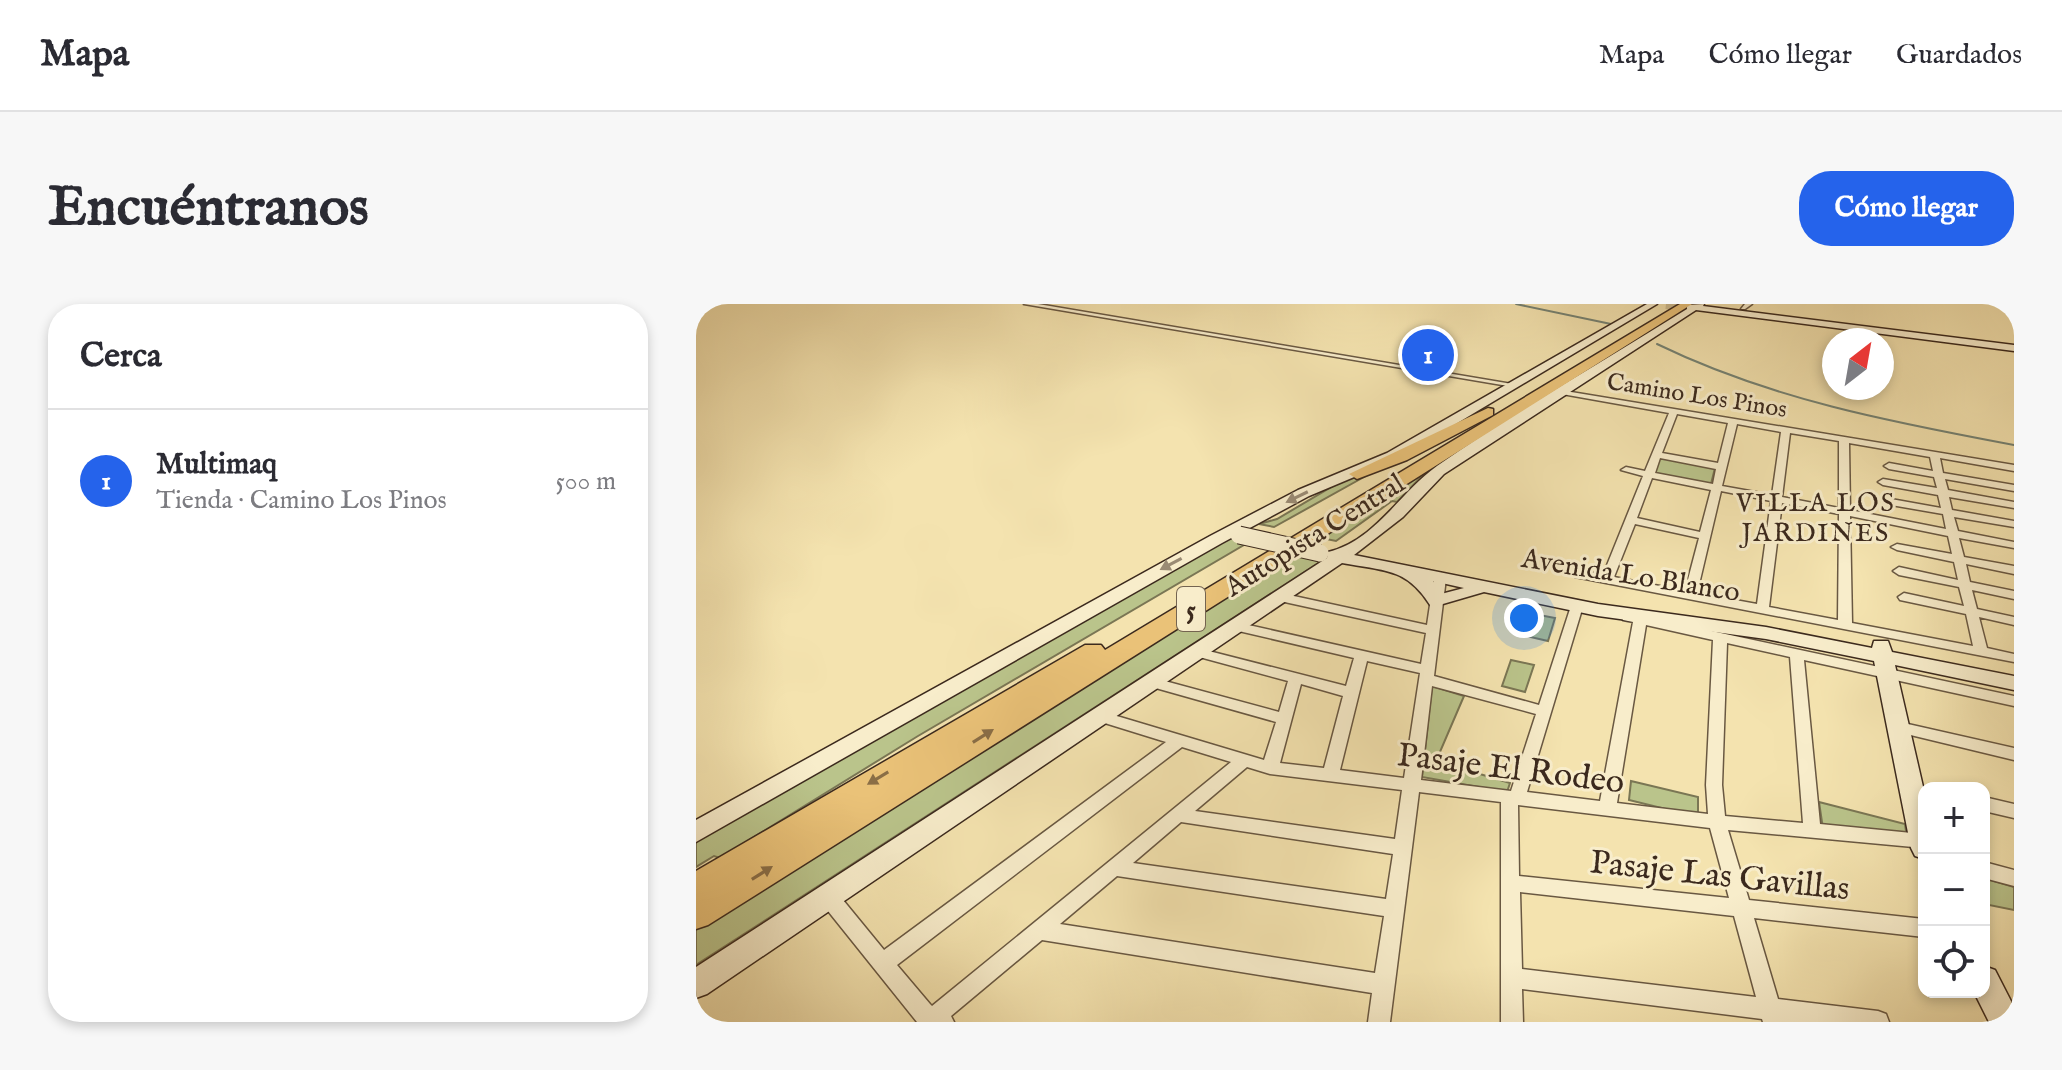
<!DOCTYPE html>
<html lang="es">
<meta charset="utf-8">
<style>
body{margin:0;font-family:"IM FELL English",serif;background:#f7f7f7;color:#2b2b33}
.controls{position:absolute;right:24px;bottom:24px;display:grid;overflow:hidden;border-radius:16px;box-shadow:0 4px 12px #0003}
.controls button{width:72px;height:72px;display:grid;place-items:center;padding:0;border:0;border-bottom:2px solid #e1e1e2;background:#fff;color:#2b2b33;font:40px sans-serif}
.compass{position:absolute;left:1126px;top:24px;width:72px;height:72px;border-radius:50%;background:#fff;box-shadow:0 4px 12px #0003;rotate:31deg}
.you{position:absolute;left:828px;top:314px;width:28px;height:28px;margin:-20px;border:6px solid #fff;border-radius:50%;background:#1a73e8;box-shadow:0 0 0 12px #1a73e833}
.badge{display:grid;place-items:center;width:52px;height:52px;border-radius:50%;background:#2563eb;color:#fff;font-size:26px;font-weight:700}
.pin{position:absolute;translate:-50% -50%;border:4px solid #fff;box-shadow:0 2px 8px #0006}
.list{margin:0;padding:0;list-style:none}
h2{display:flex;justify-content:space-between;align-items:center;height:104px;margin:0;padding:0 32px;font-size:34px}
h2 small{font-size:26px;font-weight:400;color:#7c7c81}
.list li{display:grid;grid-template-columns:52px 1fr auto;gap:24px;align-items:center;box-sizing:border-box;height:144px;padding:0 32px;border-top:2px solid #e1e1e2}
.list b{display:block;font-size:30px;white-space:nowrap}
.list p{margin:0;font-size:26px;white-space:nowrap;color:#7c7c81}
.list em{font-size:26px;font-style:normal;color:#7c7c81}
.icon{flex:none;width:44px;height:44px;fill:none;stroke:currentColor;stroke-width:2;stroke-linecap:round;stroke-linejoin:round}
.map{position:relative;flex:none;width:1318px;height:718px;overflow:hidden;border-radius:32px}
header{display:flex;align-items:center;gap:48px;box-sizing:border-box;height:112px;padding:0 40px;background:#fff;border-bottom:2px solid #e1e1e2}
header strong{font-size:38px}
nav{display:flex;gap:44px;margin-inline-start:auto;font-size:28px}
.intro{display:flex;align-items:center;justify-content:space-between;box-sizing:border-box;height:192px;padding:0 48px}
h1{margin:0;font-size:56px}
.button{padding:20px 36px;border-radius:32px;background:#2563eb;color:#fff;font-size:28px;font-weight:700}
main{display:flex;gap:48px;padding:0 48px}
aside{flex:1;background:#fff;border-radius:32px;box-shadow:0 4px 12px #0003}
.map>svg:first-child{display:block}
.green{fill:#bac48b;stroke:#7a7654;stroke-width:2}
.lines{fill:none;stroke-linecap:round;stroke-linejoin:round}
.stream{stroke:#758273;stroke-width:2}
.secondary-tunnel{stroke:#cfbe92;stroke-width:10;stroke-dasharray:10 5;stroke-linecap:butt}
.street-casing{stroke:#695842;stroke-width:3}
.secondary-casing{stroke:#3b291d;stroke-width:3}
.highway-casing{stroke:#3b291d;stroke-width:3}
.street{fill:#f8edcb;fill-rule:evenodd}
.secondary{fill:#f8edcb;fill-rule:evenodd}
.highway{fill:#eac278;fill-rule:evenodd}
.secondary-bridge-casing{stroke:#3b291d;stroke-width:19;stroke-linecap:butt}
.secondary-bridge{stroke:#f8edcb;stroke-width:17}
.oneway{fill:#9a8b74}
.oneway2{fill:#8a6e46}
.labels{text-anchor:middle;stroke-width:6;stroke-linejoin:round;paint-order:stroke}
.far-street-label{font-size:24px;fill:#3b291d;stroke:#f8edcb}
.far-neighbourhood-label{font-size:26px;letter-spacing:2px;fill:#3b291d;stroke:#f8edcb}
.shield{fill:#f8edcb;stroke:#746451;stroke-width:2}
.shield-label{font-size:26px;font-weight:bold;fill:#3b291d}
.street-label{font-size:28px;fill:#3b291d;stroke:#f8edcb}
.near-street-label{font-size:34px;fill:#3b291d;stroke:#f8edcb}
</style>
<header>
<strong>Mapa</strong>
<nav><a>Mapa</a><a>Cómo llegar</a><a>Guardados</a></nav>
</header>
<div class="intro"><h1>Encuéntranos</h1><a class="button">Cómo llegar</a></div>
<main>
<aside>
<h2>Cerca<small></small></h2>
<ul class="list">
<li><span class="badge">1</span><div><b>Multimaq</b><p>Tienda · Camino Los Pinos</p></div><em>500 m</em></li>
</ul>
</aside>
<div class="map">
<svg width="1318" height="718" viewBox="0 0 1318 718">
<rect width="100%" height="100%" fill="#f4e3af"/>
<filter id="stains"><feTurbulence type="fractalNoise" baseFrequency=".0025" numOctaves="4"/><feColorMatrix values="0 0 0 0 .2 0 0 0 0 .09 0 0 0 0 .02 0 0 0 .5 -.17"/></filter>
<radialGradient id="worn" r=".72"><stop offset=".6" stop-color="#630" stop-opacity="0"/><stop offset="1" stop-color="#630" stop-opacity=".3"/></radialGradient>
<g class="green">
<polygon points="963,153 1019,164 1015,180 957,169"/>
<polygon points="677,168 578,223 563,220 581,215 649,175"/>
<polygon points="729,169 701,198 696,197 640,237 620,233"/>
<polygon points="531,234 553,238 222,432 24,554 18,552 0,563 0,533"/>
<polygon points="595,247 624,258 0,661 0,622"/>
<polygon points="833,309 859,314 852,337 826,331"/>
<polygon points="815,356 838,361 829,388 806,382"/>
<polygon points="736,382 768,392 740,457 814,479 811,488 726,473"/>
<polygon points="935,477 1002,493 1002,513 933,496"/>
<polygon points="1123,498 1209,520 1211,534 1127,525"/>
<polygon points="1288,574 1318,583 1318,606 1288,600"/>
</g>
<g class="lines">
<g class="stream">
<polyline points="820,0 915,20"/>
<path d="M961,40c113,55 234,78 357,101"/>
</g>
<polyline class="secondary-tunnel" points="970,0 994,3"/>
<defs>
<g id="street">
<polygon points="328,0 342,0 822,81 818,83"/>
<polygon points="1049,0 1056,0 1049,5 1045,5"/>
<path d="M863,86l455,75v6l-74,-13 3,15 71,12v6l-69,-12 3,11 66,12v6l-65,-11 3,13 62,11v6l-60,-10 4,14 56,11v6l-55,-10 5,19 50,9v8l-48,-10 4,18 44,9v8l-42,-9 5,19 37,8v8l-35,-8 8,31 27,6v8l-439,-85 -2,-3 6,-4 24,5 40,-99 -22,-6 5,-3 19,4 24,-58 -107,-19h-3zM981,110l51,9 -10,40 -56,-10zM1041,120l44,8 -9,63 -50,-9zM1094,129l49,8v67l-57,-11zM1153,139l81,14 3,14 -44,-8 -5,3 5,3 45,8 3,11 -54,-9 -5,3 5,3 55,10 3,13 -50,-9 -5,3 5,3 52,9 3,15 -96,-19zM964,154l56,11 -3,15 -58,-11zM956,174l59,12 -11,42 -63,-14zM1025,187l50,10 -14,103 -60,-11zM1086,199l57,11 -1,106 -69,-13zM1154,212l98,20 4,18 -55,-10 -6,3 6,3 57,12 4,18 -59,-13 -6,4 6,4 60,12 5,19 -60,-13 -6,4 2,3 66,14 7,32 -121,-23zM939,220l64,14 -14,53 -71,-14z"/>
<path d="M744,270l6,4 -12,98 105,29 32,-99 6,-4 6,4 -56,186 73,9 33,-179 -10,-2 -1,-3 6,-4 386,83v10l-210,-46 16,164 102,10h2v14l-196,-18 21,70 175,19v18l-170,-19 24,81 100,12 8,3 3,8h-126l-1,-3 -240,-30 1,33h-22v-220l-82,-10 -29,230h-22l4,-29 -330,-53 -91,76 3,6h-37l-97,-121 -3,-6 3,-6 7,-2 7,2 50,61 282,-208 -71,-22 -3,-4 3,-4 5,-1 164,49 12,-38 -131,-37 -2,-3 2,-3 5,-2 129,35 9,-31 -96,-26 -2,-3 2,-3 5,-1 149,38 8,-28 -124,-29 -2,-3 2,-3 5,-1 186,42 5,-31 -146,-32 -6,-4 6,-4 147,32 7,-47zM950,321l67,15 -7,145 2,29 -91,-11zM1031,339l63,14 13,166 -78,-7 -3,-31zM671,357l53,12 -16,105 -64,-8zM605,380l42,12 -19,72 -44,-5zM736,382l104,28 -25,77 -90,-11zM486,443l49,15 -299,244 -2,-2 -33,-39zM551,463l23,7 132,16 -7,49 -200,-28zM822,501l192,23 19,70 -210,-22zM485,518l212,32 -7,45 -253,-36zM421,572l267,40 -9,57 -315,-49zM824,588l214,24 22,81 -234,-28z"/>
<polygon points="1203,418 1318,444 1318,456 1198,427 1195,423 1198,419"/>
<polygon points="1288,493 1318,500 1318,514 1288,507"/>
<polygon points="1288,558 1318,566 1318,582 1288,574"/>
</g>
<g id="secondary">
<polygon points="951,0 961,0 701,155 613,192 526,239 0,538 0,516 514,232 602,186 691,149"/>
<path d="M1008,0l-1,2 311,39v6l-318,-41 -252,164 -41,43 -49,38 244,49 168,23 106,21 2,-7h14l4,11 122,24v14l-119,-25 29,126v68l-9,-3 -4,-8 -37,-187 -108,-22 -168,-23 -114,-24 -48,14 -6,-1c-24,-38 -47,-34 -88,-42l-635,431 -11,4v-31l631,-409 1,-6c47,-11 72,-60 109,-86 81,-56 167,-105 250,-157v-4zM737,277l31,7 -23,6z"/>
<polygon points="1288,662 1299,666 1318,703 1318,718 1293,718 1278,688 1288,688"/>
</g>
<g id="highway">
<polygon points="984,0 996,0 12,621 0,625 0,567 389,341 405,341 409,346"/>
<polygon points="792,104 797,105 797,111 711,156 661,175 653,170"/>
</g>
</defs>
<use href="#street" class="street-casing"/>
<use href="#secondary" class="secondary-casing"/>
<use href="#highway" class="highway-casing"/>
<use href="#street" class="street"/>
<use href="#secondary" class="secondary"/>
<use href="#highway" class="highway"/>
<defs>
<polyline id="secondary-bridge" points="543,231 624,249"/>
</defs>
<use href="#secondary-bridge" class="secondary-bridge-casing"/>
<use href="#secondary-bridge" class="secondary-bridge"/>
</g>
<defs><path id="oneway-solid" d="M-6-.8H1V-3.2L6.5 0L1 3.2V.8H-6Z" transform="scale(2)"/></defs>
<g class="oneway">
<use href="#oneway-solid" transform="translate(601 193) rotate(154)"/>
<use href="#oneway-solid" transform="translate(475 260) rotate(152)"/>
</g>
<g class="oneway2">
<use href="#oneway-solid" transform="translate(287 432) rotate(-32)"/>
<use href="#oneway-solid" transform="translate(182 474) rotate(149)"/>
<use href="#oneway-solid" transform="translate(66 569) rotate(-32)"/>
</g>
<g class="labels">
<g class="far-street-label">
<text transform="translate(1001 91) rotate(9)" y="8">Camino Los Pinos</text>
</g>
<g class="far-neighbourhood-label">
<text x="1120" y="207">VILLA LOS<tspan x="1120" dy="30">JARDINES</tspan></text>
</g>
<rect class="shield" x="481" y="283" width="28" height="44" rx="6"/>
<g class="shield-label">
<text x="495" y="314">5</text>
</g>
<g class="street-label">
<text transform="translate(618 230) rotate(-32)" y="10">Autopista Central</text>
<text transform="translate(935 270) rotate(9)" y="10">Avenida Lo Blanco</text>
</g>
<g class="near-street-label">
<text transform="translate(815 463) rotate(7)" y="12">Pasaje El Rodeo</text>
<text transform="translate(1024 570) rotate(6)" y="12">Pasaje Las Gavillas</text>
</g>
</g>
<rect width="100%" height="100%" filter="url(#stains)"/>
<rect width="100%" height="100%" fill="url(#worn)"/>
</svg>
<div class="controls">
<button>+</button>
<button>−</button>
<button><svg class="icon" aria-label="locate" viewBox="0 0 24 24"><circle cx="12" cy="12" r="6"/><path d="M12 2v4M12 18v4M2 12h4M18 12h4"/></svg></button>
</div>
<svg class="compass" viewBox="-18 -18 36 36"><path d="M0-13l5 13h-10z" fill="#e53935"/><path d="M0 13l5-13h-10z" fill="#7c7c81"/></svg>
<div class="you"></div>
<div class="pin badge" style="left:732px;top:51px">1</div>
</div>
</main>
